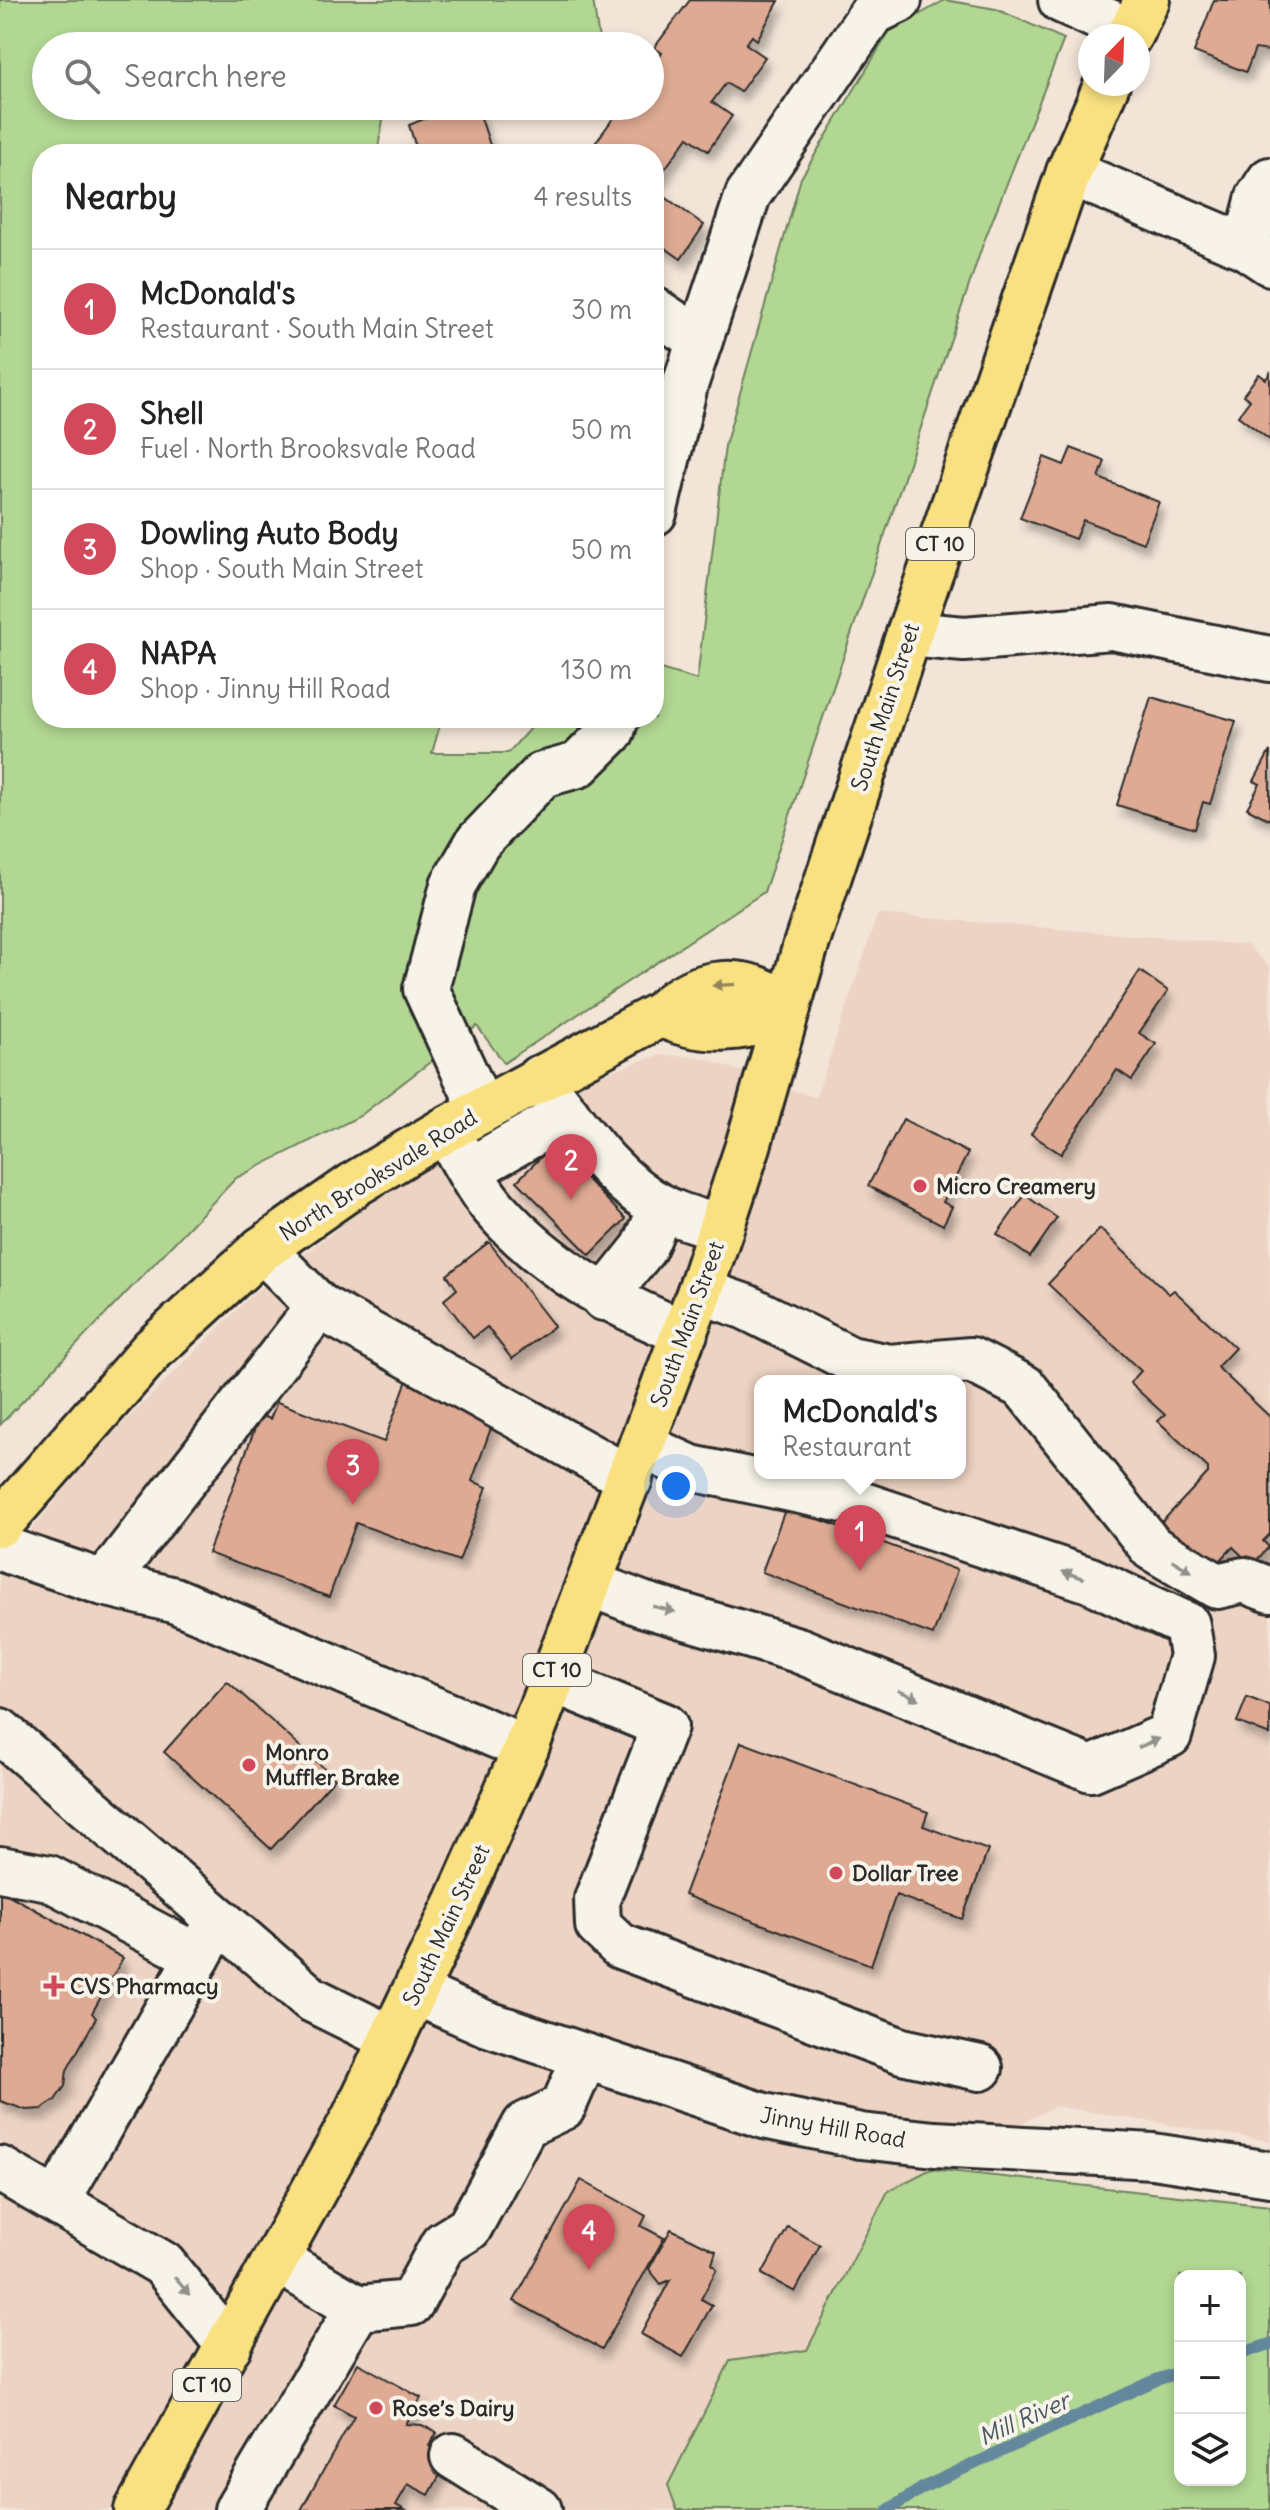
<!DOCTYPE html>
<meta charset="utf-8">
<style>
body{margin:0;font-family:Delius,sans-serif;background:#f6f6f6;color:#222}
.controls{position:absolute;right:24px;bottom:24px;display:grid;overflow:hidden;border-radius:16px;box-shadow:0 4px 12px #0003}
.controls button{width:72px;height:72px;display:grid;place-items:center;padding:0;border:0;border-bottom:2px solid #e0e0e0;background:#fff;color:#222;font:40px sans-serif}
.compass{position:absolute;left:1078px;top:24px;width:72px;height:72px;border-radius:50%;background:#fff;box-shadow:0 4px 12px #0003;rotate:23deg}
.you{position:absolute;left:676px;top:1486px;width:28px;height:28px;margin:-20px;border:6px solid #fff;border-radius:50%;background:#1a73e8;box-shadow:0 0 0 12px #1a73e833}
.badge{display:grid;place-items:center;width:52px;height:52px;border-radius:50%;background:#d1495b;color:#fff;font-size:26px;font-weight:700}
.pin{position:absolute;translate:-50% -66px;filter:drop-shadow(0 2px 4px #0008)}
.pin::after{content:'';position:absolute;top:42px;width:28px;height:24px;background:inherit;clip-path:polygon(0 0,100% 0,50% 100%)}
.popup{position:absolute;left:754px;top:1375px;width:212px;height:104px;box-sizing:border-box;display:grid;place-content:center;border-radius:16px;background:#fff;filter:drop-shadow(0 2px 6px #0005);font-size:26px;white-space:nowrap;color:#767676}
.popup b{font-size:30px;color:#222}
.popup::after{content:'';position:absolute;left:50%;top:100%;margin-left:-16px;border:16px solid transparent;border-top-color:#fff}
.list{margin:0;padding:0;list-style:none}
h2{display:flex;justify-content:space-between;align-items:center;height:104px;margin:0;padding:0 32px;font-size:34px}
h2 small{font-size:26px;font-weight:400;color:#767676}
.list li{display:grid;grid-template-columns:52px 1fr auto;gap:24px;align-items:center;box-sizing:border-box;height:120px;padding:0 32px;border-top:2px solid #e0e0e0}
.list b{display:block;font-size:30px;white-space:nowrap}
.list p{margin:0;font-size:26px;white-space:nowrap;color:#767676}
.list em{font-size:26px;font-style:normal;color:#767676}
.icon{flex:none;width:44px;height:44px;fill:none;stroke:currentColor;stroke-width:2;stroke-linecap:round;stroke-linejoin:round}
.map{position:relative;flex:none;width:1270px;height:2510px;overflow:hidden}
.search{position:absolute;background:#fff;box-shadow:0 4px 12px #0003;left:32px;top:32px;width:632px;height:88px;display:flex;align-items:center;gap:20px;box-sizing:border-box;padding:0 28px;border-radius:44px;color:#767676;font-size:30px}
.panel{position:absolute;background:#fff;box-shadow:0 4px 12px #0003;left:32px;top:144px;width:632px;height:584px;border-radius:32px}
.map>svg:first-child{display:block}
.built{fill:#ecd3c3;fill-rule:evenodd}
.green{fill:#b1d792;stroke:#6e815e;stroke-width:2;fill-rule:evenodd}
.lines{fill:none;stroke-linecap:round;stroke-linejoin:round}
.stream{stroke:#63879c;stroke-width:12}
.building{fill:#deaa93;stroke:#2b2b2b;stroke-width:2;filter:url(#shadow)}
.minor-casing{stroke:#2b2b2b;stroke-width:50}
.major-casing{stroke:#2b2b2b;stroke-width:50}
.highway-casing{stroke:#2b2b2b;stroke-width:50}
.minor{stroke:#f7f3e8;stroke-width:44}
.major{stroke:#f9e181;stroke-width:44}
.highway{stroke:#f9e181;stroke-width:44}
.oneway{fill:#928656}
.oneway2{fill:#918f8a}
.poi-dot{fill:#d1495b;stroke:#f7f3e8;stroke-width:3}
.labels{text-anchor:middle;stroke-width:8;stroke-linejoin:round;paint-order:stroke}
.shield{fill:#f7f3e8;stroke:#686764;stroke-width:2}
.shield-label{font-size:20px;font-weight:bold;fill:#2b2b2b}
.street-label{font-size:22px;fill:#2b2b2b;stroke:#f7f3e8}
.poi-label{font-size:22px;font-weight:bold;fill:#2b2b2b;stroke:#f7f3e8;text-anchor:start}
.water-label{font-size:24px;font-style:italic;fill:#475964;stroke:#f7f3e8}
</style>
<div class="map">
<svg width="1270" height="2510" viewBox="0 0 1270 2510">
<defs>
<filter id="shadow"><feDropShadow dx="5" dy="9" stdDeviation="4" flood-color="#0004"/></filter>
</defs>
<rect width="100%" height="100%" fill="#f2e4d7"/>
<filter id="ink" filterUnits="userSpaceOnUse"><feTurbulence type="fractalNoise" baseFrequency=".0125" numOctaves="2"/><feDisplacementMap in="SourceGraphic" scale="16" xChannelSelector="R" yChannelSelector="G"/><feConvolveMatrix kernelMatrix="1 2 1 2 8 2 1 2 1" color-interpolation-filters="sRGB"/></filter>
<g filter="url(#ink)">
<path class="built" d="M878,914l369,31 23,23v1173l-215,-35 -167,85 -81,159 -139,135 9,25h-677v-942l105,-127 148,-147 139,-108 202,-109 65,-22 41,2 116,41zM760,1381h200v92h-200z"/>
<g class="green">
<polygon points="0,0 593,0 600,46 46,46 46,106 392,106 384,114 377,154 42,154 42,718 442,718 432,753 508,753 539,718 654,718 654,667 697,680 725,446 801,178 889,32 945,0 996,9 1064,39 983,244 764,892 504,1063 477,1026 360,1116 236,1178 0,1425"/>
<path d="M931,2169l339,37v304h-593l-9,-25 62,-124 77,-11 81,-159zM1180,2276h60v204h-60z"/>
</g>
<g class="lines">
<g class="stream">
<polyline points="1240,2354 1270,2344"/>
<polyline points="888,2510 924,2487 1156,2380 1180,2372"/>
</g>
</g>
<g class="building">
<polygon points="690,0 779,1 757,40 752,36 746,44 765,57 740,92 726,83 712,102 732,116 708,151 688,137 654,184 654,154 598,154 591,149 622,106 650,106 650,70 662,53 654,48"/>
<polygon points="1214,0 1270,0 1270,51 1255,49 1246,72 1194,52"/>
<polygon points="455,106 477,106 493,154 418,154 409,125"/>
<polygon points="654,189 704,225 681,259 654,240"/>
<polygon points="1270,373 1270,440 1238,416 1250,400 1243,395 1259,374 1266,379"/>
<polygon points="1071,448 1105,461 1099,478 1159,502 1143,543 1083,520 1075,539 1020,518 1044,457 1064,465"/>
<polygon points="1151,697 1236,721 1210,804 1203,802 1195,829 1117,805"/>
<polygon points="1270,751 1270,820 1247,808 1260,784 1254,781"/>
<polygon points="1140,971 1168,991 1139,1033 1156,1044 1132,1080 1117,1070 1061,1154 1031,1134"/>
<polygon points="903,1119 968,1153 943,1202 952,1207 943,1225 868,1186"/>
<polygon points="553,1145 626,1219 590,1255 517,1181"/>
<polygon points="1025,1195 1057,1218 1030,1257 997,1234"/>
<polygon points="1100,1229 1169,1294 1174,1290 1235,1348 1217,1367 1270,1417 1270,1534 1263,1541 1269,1547 1252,1565 1233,1547 1217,1564 1202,1549 1192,1558 1158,1526 1208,1473 1208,1468 1158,1421 1165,1415 1130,1383 1141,1371 1048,1284"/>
<polygon points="489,1242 554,1326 512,1359 487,1327 473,1338 444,1300 457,1289 447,1275"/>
<polygon points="407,1380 496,1414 472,1481 487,1487 459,1561 356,1523 329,1597 208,1553 260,1415 270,1419 277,1402 384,1442"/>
<polygon points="786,1507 957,1570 933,1635 762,1572"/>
<polygon points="227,1681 335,1778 271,1849 164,1752"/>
<polygon points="1247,1697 1270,1706 1270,1735 1237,1722"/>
<polygon points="741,1742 928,1812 923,1826 988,1850 962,1919 896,1895 871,1965 684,1895"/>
<polygon points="0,1890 123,1958 92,2013 96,2018 67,2070 65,2086 55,2100 42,2109 26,2110 0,2101"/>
<polygon points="581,2180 646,2216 641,2226 664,2238 602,2349 514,2301"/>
<polygon points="788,2227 820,2245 795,2292 762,2274"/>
<polygon points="671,2229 716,2251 712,2264 717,2269 701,2299 712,2305 683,2357 641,2334 670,2280 661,2284 649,2269"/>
<polygon points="358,2363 421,2398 406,2424 422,2425 437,2433 429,2446 449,2458 429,2495 408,2484 396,2505 405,2510 301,2510 354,2416 334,2405"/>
</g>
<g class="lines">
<defs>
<g id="minor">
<polyline points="1061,0 1131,32"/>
<polyline points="1069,172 1246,247 1270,263"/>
<polyline points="1246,247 1259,197 1270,180"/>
<polyline points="654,310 700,340"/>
<polyline points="654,513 685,385 748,195 872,13 899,0"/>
<polyline points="909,634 964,639 1112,627 1270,659"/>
<path d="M539,1078c36,46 71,102 124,130 18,9 39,14 58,20"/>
<polyline points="482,1110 426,989 453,885 478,842 542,775 578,765 612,731 616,718"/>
<path d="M445,1130c16,25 30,57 50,79 54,61 116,94 190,124"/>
<polyline points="470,1170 567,1114"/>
<polyline points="262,1249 319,1306 630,1479"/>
<polyline points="700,1291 746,1307 850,1359 890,1367 971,1360 1024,1387 1152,1548 1217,1586 1244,1580 1270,1590"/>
<polyline points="604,1298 644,1248 662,1207"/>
<polyline points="0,1548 104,1583 174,1600 526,1748"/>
<polyline points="104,1583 319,1306"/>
<polyline points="590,1584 642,1604 798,1650 1091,1769 1169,1735 1192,1656 1187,1625 1090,1580 857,1503 691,1468 643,1446"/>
<polyline points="553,1680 665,1726 597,1899 598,1925 620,1946 902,2051 980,2068"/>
<polyline points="0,1731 311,1999 392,2039"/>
<polyline points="0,1869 49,1878 198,1957"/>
<polyline points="415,1992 485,2023 764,2116 861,2136 935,2144 1153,2156 1270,2174"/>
<polyline points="0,2169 163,2264 229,2346"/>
<polyline points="57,2201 219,1920"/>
<polyline points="358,2308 411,2303 443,2244 469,2228 525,2125 563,2107 585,2057"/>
<polyline points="453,2456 539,2510"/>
<polyline points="237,2510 358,2308 277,2260"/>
</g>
<path id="major" d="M0,1524l152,-174 110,-101 96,-67 87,-52 216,-116c36,-37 89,-41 127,-6 -36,24 -87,26 -127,6"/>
<g id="highway">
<polyline points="1129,36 1147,0"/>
<polyline points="137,2510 354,2118 458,1901 526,1748 700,1291 748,1146 805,948 909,634 1069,172 1107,84"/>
</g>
</defs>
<use href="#minor" class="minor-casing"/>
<use href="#major" class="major-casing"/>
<use href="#highway" class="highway-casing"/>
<use href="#minor" class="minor"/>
<use href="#major" class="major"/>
<use href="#highway" class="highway"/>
</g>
<defs><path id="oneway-solid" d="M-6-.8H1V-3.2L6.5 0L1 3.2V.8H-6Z" transform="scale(2)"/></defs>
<use class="oneway" href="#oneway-solid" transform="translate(724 985) rotate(177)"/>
<g class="oneway2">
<use href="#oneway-solid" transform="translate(1182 1566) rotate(31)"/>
<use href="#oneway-solid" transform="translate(1073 1575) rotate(-162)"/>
<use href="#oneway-solid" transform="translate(664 1609) rotate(14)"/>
<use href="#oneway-solid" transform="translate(909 1695) rotate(22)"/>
<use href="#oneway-solid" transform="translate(1149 1743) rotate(-23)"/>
<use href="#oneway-solid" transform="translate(182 2286) rotate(50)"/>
</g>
</g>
<g class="poi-dot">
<circle cx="920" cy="1186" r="8"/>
<circle cx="249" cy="1765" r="8"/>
<circle cx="836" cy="1873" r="8"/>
<path d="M50 1974h8v8h8v8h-8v8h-8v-8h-8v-8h8z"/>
<circle cx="376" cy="2408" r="8"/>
</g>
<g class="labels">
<g class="shield">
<rect x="906" y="528" width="68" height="32" rx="6"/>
<rect x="523" y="1654" width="68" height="32" rx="6"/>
<rect x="173" y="2369" width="68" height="32" rx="6"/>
</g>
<g class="shield-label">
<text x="940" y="551">CT 10</text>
<text x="557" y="1677">CT 10</text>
<text x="207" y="2392">CT 10</text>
</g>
<g class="street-label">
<text transform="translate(885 707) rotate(-72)" y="8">South Main Street</text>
<text transform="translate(378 1175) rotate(-32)" y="8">North Brooksvale Road</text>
<text transform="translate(687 1324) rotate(-70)" y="8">South Main Street</text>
<text transform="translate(446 1925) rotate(-65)" y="8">South Main Street</text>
<text transform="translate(833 2127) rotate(10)" y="8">Jinny Hill Road</text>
</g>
<g class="poi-label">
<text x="936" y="1194">Micro Creamery</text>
<text x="265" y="1760">Monro<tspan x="265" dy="25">Muffler Brake</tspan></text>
<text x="852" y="1881">Dollar Tree</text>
<text x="70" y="1994">CVS Pharmacy</text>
<text x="392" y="2416">Rose’s Dairy</text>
</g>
<g class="water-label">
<text transform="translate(1024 2419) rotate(-24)" y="8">Mill River</text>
</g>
</g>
</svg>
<div class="controls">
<button>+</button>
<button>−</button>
<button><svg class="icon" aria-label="layers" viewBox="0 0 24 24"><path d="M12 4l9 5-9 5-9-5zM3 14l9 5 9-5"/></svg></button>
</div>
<svg class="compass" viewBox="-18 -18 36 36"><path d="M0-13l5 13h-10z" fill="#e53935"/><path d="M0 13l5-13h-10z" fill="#767676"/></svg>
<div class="you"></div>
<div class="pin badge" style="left:860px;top:1571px">1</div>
<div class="popup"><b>McDonald's</b>Restaurant</div>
<div class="pin badge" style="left:571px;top:1200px">2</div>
<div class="pin badge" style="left:353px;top:1505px">3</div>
<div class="pin badge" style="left:589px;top:2270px">4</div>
<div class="search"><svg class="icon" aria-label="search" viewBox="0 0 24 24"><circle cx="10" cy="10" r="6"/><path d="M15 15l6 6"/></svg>Search here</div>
<section class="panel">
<h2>Nearby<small>4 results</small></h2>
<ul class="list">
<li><span class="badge">1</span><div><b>McDonald's</b><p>Restaurant · South Main Street</p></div><em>30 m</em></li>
<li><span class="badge">2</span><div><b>Shell</b><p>Fuel · North Brooksvale Road</p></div><em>50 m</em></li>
<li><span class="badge">3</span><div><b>Dowling Auto Body</b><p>Shop · South Main Street</p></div><em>50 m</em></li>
<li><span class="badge">4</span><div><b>NAPA</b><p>Shop · Jinny Hill Road</p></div><em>130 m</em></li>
</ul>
</section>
</div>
